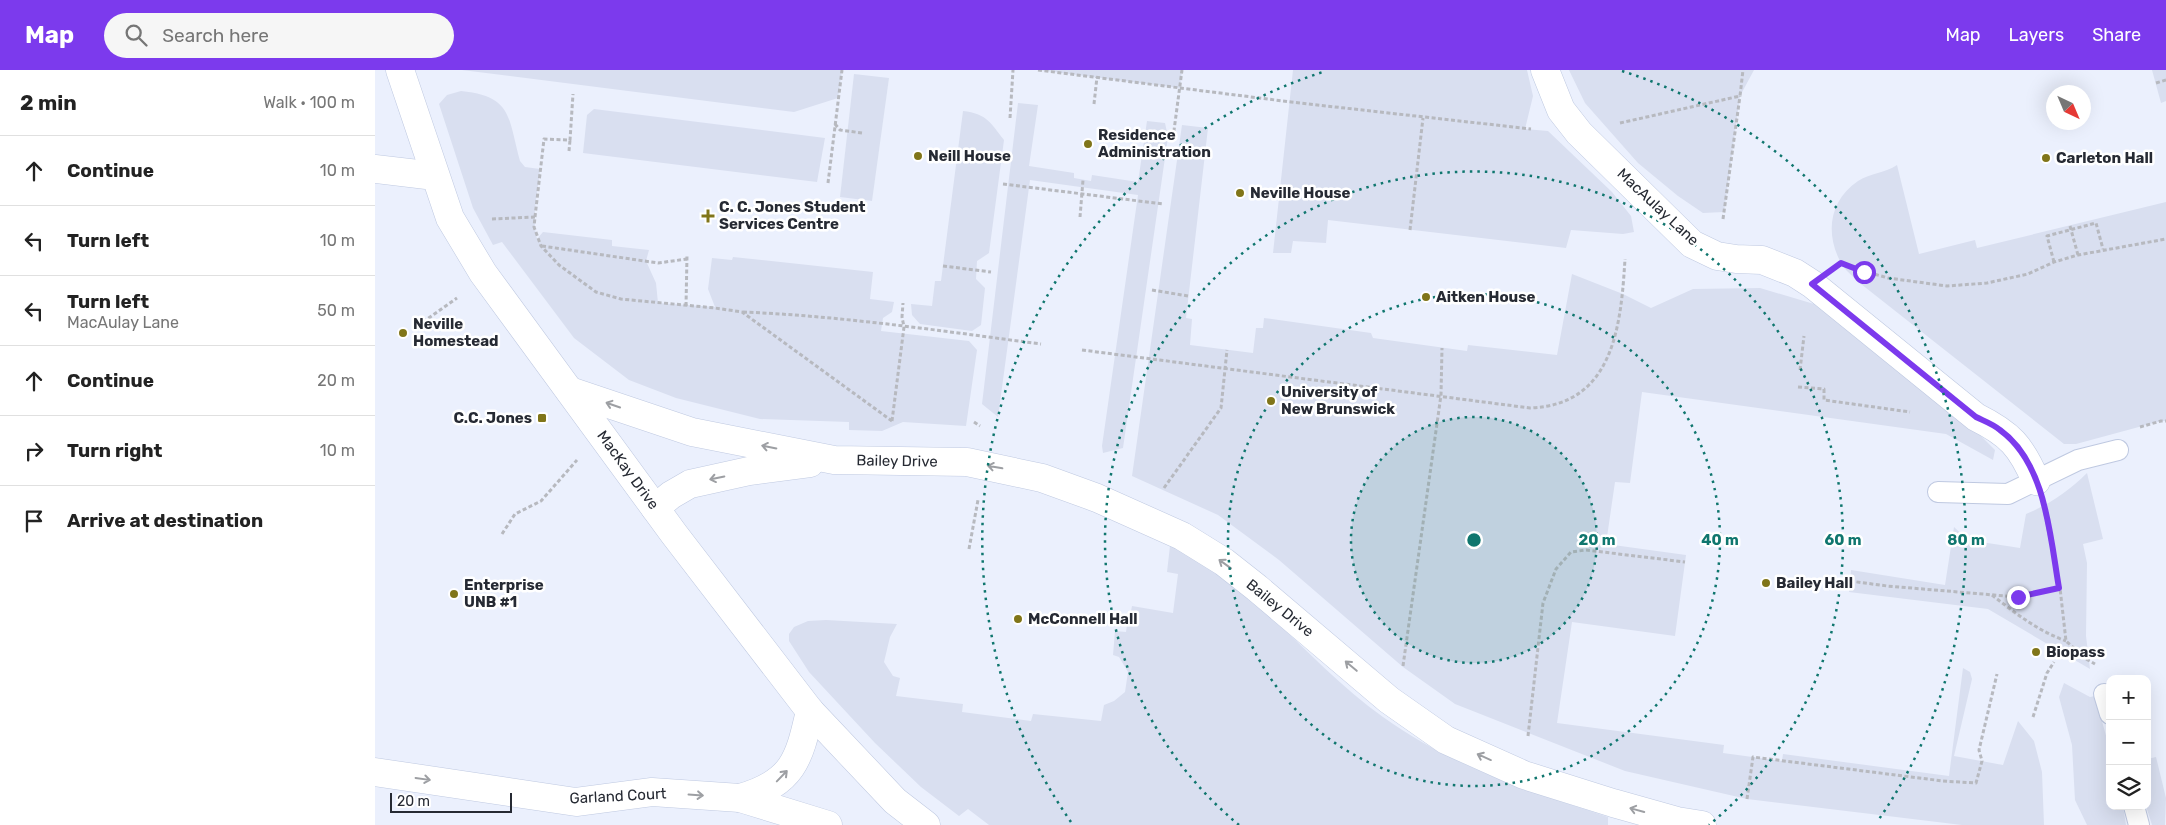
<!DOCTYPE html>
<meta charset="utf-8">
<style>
body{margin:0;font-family:Rubik,sans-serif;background:#f6f6f6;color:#222}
.controls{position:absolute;right:15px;bottom:15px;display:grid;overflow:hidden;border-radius:10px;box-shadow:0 5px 20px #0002}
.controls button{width:45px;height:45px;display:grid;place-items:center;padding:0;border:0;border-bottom:1px solid #e0e0e0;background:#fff;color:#222;font:25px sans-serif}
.compass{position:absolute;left:1671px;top:15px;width:45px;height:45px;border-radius:50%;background:#fff;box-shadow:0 5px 20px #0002;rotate:136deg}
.scale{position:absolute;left:15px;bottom:12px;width:122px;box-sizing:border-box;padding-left:5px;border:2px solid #262a33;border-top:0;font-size:14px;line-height:18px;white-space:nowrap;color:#262a33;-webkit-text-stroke:4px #fff;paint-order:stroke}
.stop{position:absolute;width:15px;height:15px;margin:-11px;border:4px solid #7c3aed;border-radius:50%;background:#fff}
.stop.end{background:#7c3aed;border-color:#fff;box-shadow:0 1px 5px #0008}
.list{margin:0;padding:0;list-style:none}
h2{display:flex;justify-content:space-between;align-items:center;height:65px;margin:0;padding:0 20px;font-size:21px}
h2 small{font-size:16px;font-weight:400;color:#767676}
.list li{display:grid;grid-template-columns:32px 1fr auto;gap:15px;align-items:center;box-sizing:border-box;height:70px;padding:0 20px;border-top:1px solid #e0e0e0}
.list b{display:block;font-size:19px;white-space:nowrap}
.list p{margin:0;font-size:16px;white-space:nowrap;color:#767676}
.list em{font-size:16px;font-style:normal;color:#767676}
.icon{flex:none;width:28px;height:28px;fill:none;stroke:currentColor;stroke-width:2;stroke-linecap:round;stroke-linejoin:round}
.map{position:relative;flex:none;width:1791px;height:755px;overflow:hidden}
header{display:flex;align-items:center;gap:30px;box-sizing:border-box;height:70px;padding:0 25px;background:#7c3aed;color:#fff}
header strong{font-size:24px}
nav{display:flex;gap:28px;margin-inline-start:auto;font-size:18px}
.search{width:350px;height:45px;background:#f6f6f6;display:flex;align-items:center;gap:12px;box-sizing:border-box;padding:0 18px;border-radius:28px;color:#767676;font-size:19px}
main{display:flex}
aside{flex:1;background:#fff}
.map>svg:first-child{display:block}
.built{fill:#ebf0fd;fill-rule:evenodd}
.green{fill:#d9dff0}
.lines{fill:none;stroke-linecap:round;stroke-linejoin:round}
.service-casing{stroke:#bfc9e1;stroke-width:22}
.minor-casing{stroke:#bfc9e1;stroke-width:29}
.path{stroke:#b7b9bf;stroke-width:3;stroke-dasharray:4 2.5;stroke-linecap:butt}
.service{stroke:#fff;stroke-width:20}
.minor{stroke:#fff;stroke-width:28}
.oneway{stroke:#9d9fa3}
.route{stroke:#7c3aed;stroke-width:6}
.ring{fill:none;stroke:#0f766e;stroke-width:2.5;stroke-dasharray:2.5 5}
.poi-dot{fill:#807519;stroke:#fff;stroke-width:2}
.labels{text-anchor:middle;stroke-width:5;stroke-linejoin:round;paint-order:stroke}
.poi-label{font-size:15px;font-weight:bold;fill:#262a33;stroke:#fff;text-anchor:start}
.street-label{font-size:15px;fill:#262a33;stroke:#fff}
.centre{fill:#0f766e;stroke:#fff;stroke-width:2.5}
.ring-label{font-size:15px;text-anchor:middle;font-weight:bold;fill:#0f766e;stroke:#fff;stroke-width:5;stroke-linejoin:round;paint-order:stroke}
</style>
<header>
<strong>Map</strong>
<div class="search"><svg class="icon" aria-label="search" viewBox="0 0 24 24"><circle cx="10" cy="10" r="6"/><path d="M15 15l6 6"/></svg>Search here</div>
<nav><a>Map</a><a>Layers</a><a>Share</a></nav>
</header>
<main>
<aside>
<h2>2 min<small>Walk · 100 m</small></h2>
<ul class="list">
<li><svg class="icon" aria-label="ahead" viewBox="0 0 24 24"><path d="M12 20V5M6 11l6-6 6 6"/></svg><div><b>Continue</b></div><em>10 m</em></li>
<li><svg class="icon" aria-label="left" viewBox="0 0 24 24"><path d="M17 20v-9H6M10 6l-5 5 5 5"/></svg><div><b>Turn left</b></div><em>10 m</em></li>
<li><svg class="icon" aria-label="left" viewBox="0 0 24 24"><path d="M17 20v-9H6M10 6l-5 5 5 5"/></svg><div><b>Turn left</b><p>MacAulay Lane</p></div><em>50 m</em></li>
<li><svg class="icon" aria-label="ahead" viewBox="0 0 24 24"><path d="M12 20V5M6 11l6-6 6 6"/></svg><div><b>Continue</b></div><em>20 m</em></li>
<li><svg class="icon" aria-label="right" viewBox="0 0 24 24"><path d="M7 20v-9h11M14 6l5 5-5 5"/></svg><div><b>Turn right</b></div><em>10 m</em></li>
<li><svg class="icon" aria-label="arrive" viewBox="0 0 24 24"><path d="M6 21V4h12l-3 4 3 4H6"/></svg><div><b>Arrive at destination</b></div></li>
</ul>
</aside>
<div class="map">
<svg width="1791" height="755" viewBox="0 0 1791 755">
<rect width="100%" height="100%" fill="#f6f8fd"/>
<path class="built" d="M0,0h1791v755h-1791zM1678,22h30v30h-30zM1735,609h37v127h-37z"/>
<g class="green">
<polygon points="87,0 467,0 463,28 419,42"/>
<polygon points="663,0 807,0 805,18"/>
<polygon points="918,0 1152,0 1158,26 1150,59 1173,61 1237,122 1256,146 1259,162 1248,164 1196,160 1191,178 953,150 951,173 918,171 916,183 898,183"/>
<polygon points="1194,0 1379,0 1365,26 1349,142 1328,143 1303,126 1263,93 1210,33"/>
<polygon points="1777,0 1791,0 1791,31 1786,33"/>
<polygon points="479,4 514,8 497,131 465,127"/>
<path d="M86,21c52,5 47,27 59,70l5,6 15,2c-2,23 -9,48 -3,70l6,-7 69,8v6l37,4 -3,11 10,22 2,20 57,4 -7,-18 4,-31 20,2 1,-3 140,15 -3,27 24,3 -2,10 -9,6 -2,13 88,10 8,9 -11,76 -63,-4 -21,9 -33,-1v-8l-89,-3 -84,-21 -47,-18 -55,-42 -72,-96 -9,3 -20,-37 -34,-104 8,-9z"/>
<polygon points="643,33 663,35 654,96 699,103 699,108 716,111 717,105 763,112 772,51 790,53 793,67 748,378 728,383 727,376 763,125 655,110 623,347 607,334"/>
<polygon points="219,39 450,68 442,112 208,83 212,45"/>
<path d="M588,41c24,3 27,11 41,29l-15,113 -12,8 -1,18 9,9 -4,37 -9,6 -52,-7 -8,-9 -1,-11 21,2 3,-25h6z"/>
<polygon points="807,55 833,58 811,248 817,249 815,275 878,283 881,258 888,258 889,248 996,263 998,268 1092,281 1093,275 1182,285 1197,204 1248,224 1276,238 1318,219 1385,218 1439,234 1578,346 1604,364 1620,380 1618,390 1571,364 1267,322 1255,413 1240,412 1231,474 1311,485 1300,566 1197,552 1182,653 1349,675 1348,683 1407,691 1408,684 1574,706 1588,598 1595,602 1597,609 1579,686 1628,695 1643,651 1659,671 1667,702 1669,755 1587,755 1372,729 1250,701 1080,634 1028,597 904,490 843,445 757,406"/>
<path d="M1522,95l22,89 56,-14 2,8 189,-46v219h-5l-85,23h-12l-203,-160c-7,-7 -17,-14 -21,-23 -15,-29 -10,-61 18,-80 13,-8 27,-8 39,-16z"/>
<path d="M1712,403l16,66 -20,5 4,19 -1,73 4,33 -102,-60 -139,-17 2,-22 94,15 9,-58 14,13 52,8 6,-34c24,-10 43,-23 61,-41z"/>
<path d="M799,473c25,18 53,35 77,55 44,39 84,85 132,119 68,49 147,75 225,100v8h-619l-21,-16 -9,7 -38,-29 -46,-44 -66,-71 -20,-31v-7l5,-7 14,-6 18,-1 71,4 -7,13 -6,25 9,14 7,2 -4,18 67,8 -1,8 69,9 2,-7 68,7 3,-16 10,-4 11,-9 3,-20 -9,-15 -6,-2 2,-24 11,1 3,-21h2l1,-5 41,7 5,-39 -11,-2 3,-26z"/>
<polygon points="1689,613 1715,627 1720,626 1735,680 1735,736 1748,736 1751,755 1712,755 1700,730 1697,675 1684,627"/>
<polygon points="1781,687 1791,728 1790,755 1777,755 1771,736 1772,736 1772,689"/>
</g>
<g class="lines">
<defs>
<g id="service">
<polyline points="1563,422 1633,424 1703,390 1743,380"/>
<polyline points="1729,624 1735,644"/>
<polyline points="1759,736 1764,755"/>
</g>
<g id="minor">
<polyline points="25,0 75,148 108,203 299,464 435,641 520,731 551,755"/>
<path d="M1170,0l16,40 18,23 113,111 25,12 19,3 26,1 33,13 17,11 164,133c34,17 45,29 60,64"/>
<polyline points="0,99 60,106"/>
<polyline points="195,321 317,362 459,390 592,392 667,408 722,428 807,466 849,492 882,518 1014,630 1071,670 1149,705 1238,733 1302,751 1327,755"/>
<polyline points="280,438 296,425 315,414 374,401 435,393"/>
<polyline points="0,702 201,732 277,722 365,728 453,755"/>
<path d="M365,728c53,-15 59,-38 70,-87"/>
</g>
</defs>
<use href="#service" class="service-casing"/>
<use href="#minor" class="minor-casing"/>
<g class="path">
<polyline points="663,0 916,32 1156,59"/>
<polyline points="1781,13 1791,10"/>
<polyline points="719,34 722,7"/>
<polyline points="635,48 638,0"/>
<polyline points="1245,53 1365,26 1368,0"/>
<polyline points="460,54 465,60 487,63"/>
<polyline points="798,68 807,0"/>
<polyline points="194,81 195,70"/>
<polyline points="453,113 467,0"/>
<polyline points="628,114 788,134"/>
<polyline points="160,147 169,69 195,70 198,24"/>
<polyline points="705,147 708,110"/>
<polyline points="117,149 160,147 159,157 166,176 184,195 221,222 246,229 340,238 367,242 517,351"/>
<polyline points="1348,149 1365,26"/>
<polyline points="1695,156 1703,185"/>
<polyline points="1035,160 1048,48"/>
<polyline points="167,176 283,193 312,189"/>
<polyline points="1679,192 1672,166 1721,153 1728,179"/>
<polyline points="568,196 616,202"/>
<polyline points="1475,197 1513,208 1572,216 1612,213 1653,204 1679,192 1703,185 1791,169"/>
<polyline points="777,220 813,226"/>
<polyline points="311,236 312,185"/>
<path d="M368,242c99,4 199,19 298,32"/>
<polyline points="48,252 82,228"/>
<path d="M707,280l448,58c84,-3 91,-83 95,-149"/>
<polyline points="1425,300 1429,266"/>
<polyline points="1423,317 1449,319 1449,330 1535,342"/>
<polyline points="517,351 529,257 527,247 528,233"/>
<polyline points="599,352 605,356"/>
<polyline points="1765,357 1786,351 1791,351"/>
<polyline points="789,418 846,338 852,280"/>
<polyline points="1670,444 1685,518 1691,571 1711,589 1720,594"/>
<polyline points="127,464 140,444 166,431 202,390"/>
<polyline points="594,479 603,430"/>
<polyline points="1475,511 1512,516 1643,527 1685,518"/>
<path d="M1617,525c23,18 46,36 74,46"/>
<polyline points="1028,596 1066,325 1067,278"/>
<polyline points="1658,647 1672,603 1679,592"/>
<polyline points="1153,666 1168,533 1181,499 1196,482 1211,480 1310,492"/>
<polyline points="1372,729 1378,687 1568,711 1601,713 1607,691 1604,680 1622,604"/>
</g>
<use href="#service" class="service"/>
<use href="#minor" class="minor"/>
</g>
<defs><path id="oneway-shaft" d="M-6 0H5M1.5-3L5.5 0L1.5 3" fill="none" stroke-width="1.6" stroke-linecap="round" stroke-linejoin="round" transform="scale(1.25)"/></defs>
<g class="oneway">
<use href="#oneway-shaft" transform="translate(238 335) rotate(-161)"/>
<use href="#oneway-shaft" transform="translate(394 377) rotate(-169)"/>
<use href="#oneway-shaft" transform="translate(620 397) rotate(-170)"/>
<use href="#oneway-shaft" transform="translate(342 408) rotate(168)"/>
<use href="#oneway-shaft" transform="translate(850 494) rotate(-144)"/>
<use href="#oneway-shaft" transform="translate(976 596) rotate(-140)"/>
<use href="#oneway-shaft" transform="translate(1109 687) rotate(-156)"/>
<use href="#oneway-shaft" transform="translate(407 706) rotate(-46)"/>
<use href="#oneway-shaft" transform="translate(48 709) rotate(8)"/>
<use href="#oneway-shaft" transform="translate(321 725) rotate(4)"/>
<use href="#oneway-shaft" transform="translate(1262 740) rotate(-165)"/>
</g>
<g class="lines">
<path class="route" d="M1489,202l-23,-9 -29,21 164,133c8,4 17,7 24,13 46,33 50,106 59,158l-41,9"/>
</g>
<circle cx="1099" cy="470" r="123" fill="#0f766e" fill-opacity=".12"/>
<g class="ring">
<circle cx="1099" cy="470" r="123"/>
<circle cx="1099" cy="470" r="246"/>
<path d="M864 755A369 369 0 1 1 1334 755"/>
<path d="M696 752A492 492 0 0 1 951 1M1247 1A492 492 0 0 1 1502 752"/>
</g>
<g class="poi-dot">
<circle cx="713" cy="74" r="5"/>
<circle cx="543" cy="86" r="5"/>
<circle cx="1671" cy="88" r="5"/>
<circle cx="865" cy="123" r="5"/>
<path d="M330.5 138.5h5v5h5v5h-5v5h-5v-5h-5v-5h5z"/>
<circle cx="1051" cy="227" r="5"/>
<circle cx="28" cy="263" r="5"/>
<circle cx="896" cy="331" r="5"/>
<rect x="162" y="343" width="10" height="10" rx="2.5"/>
<circle cx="1391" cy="513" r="5"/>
<circle cx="79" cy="524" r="5"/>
<circle cx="643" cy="549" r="5"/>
<circle cx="1661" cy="582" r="5"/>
</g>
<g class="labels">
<g class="poi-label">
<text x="723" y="70">Residence<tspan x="723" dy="17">Administration</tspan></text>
<text x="553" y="91">Neill House</text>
<text x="1681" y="93">Carleton Hall</text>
<text x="875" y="128">Neville House</text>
<text x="344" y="142">C. C. Jones Student<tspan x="344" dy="17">Services Centre</tspan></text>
<text x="1061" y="232">Aitken House</text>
<text x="38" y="259">Neville<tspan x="38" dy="17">Homestead</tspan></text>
<text x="906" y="327">University of<tspan x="906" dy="17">New Brunswick</tspan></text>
<text x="157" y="353" text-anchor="end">C.C. Jones</text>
<text x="1401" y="518">Bailey Hall</text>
<text x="89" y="520">Enterprise<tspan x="89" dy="17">UNB #1</tspan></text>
<text x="653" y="554">McConnell Hall</text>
<text x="1671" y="587">Biopass</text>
</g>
<g class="street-label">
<text transform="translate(1283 137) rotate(43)" y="5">MacAulay Lane</text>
<text transform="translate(522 391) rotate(1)" y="5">Bailey Drive</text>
<text transform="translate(253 400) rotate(54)" y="5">MacKay Drive</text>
<text transform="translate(905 538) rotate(39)" y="5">Bailey Drive</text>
<text transform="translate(243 726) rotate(-3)" y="5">Garland Court</text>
</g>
</g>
<circle cx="1099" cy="470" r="8" class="centre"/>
<g class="ring-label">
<text x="1222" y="475">20 m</text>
<text x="1345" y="475">40 m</text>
<text x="1468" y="475">60 m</text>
<text x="1591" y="475">80 m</text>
</g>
</svg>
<div class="controls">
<button>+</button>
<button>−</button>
<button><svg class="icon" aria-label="layers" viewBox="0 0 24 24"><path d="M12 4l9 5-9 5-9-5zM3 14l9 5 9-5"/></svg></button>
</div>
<svg class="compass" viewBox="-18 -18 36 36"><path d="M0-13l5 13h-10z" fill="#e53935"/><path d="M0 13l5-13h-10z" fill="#767676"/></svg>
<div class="scale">20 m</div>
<div class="stop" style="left:1489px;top:202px"></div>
<div class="stop end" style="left:1643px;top:527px"></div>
</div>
</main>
